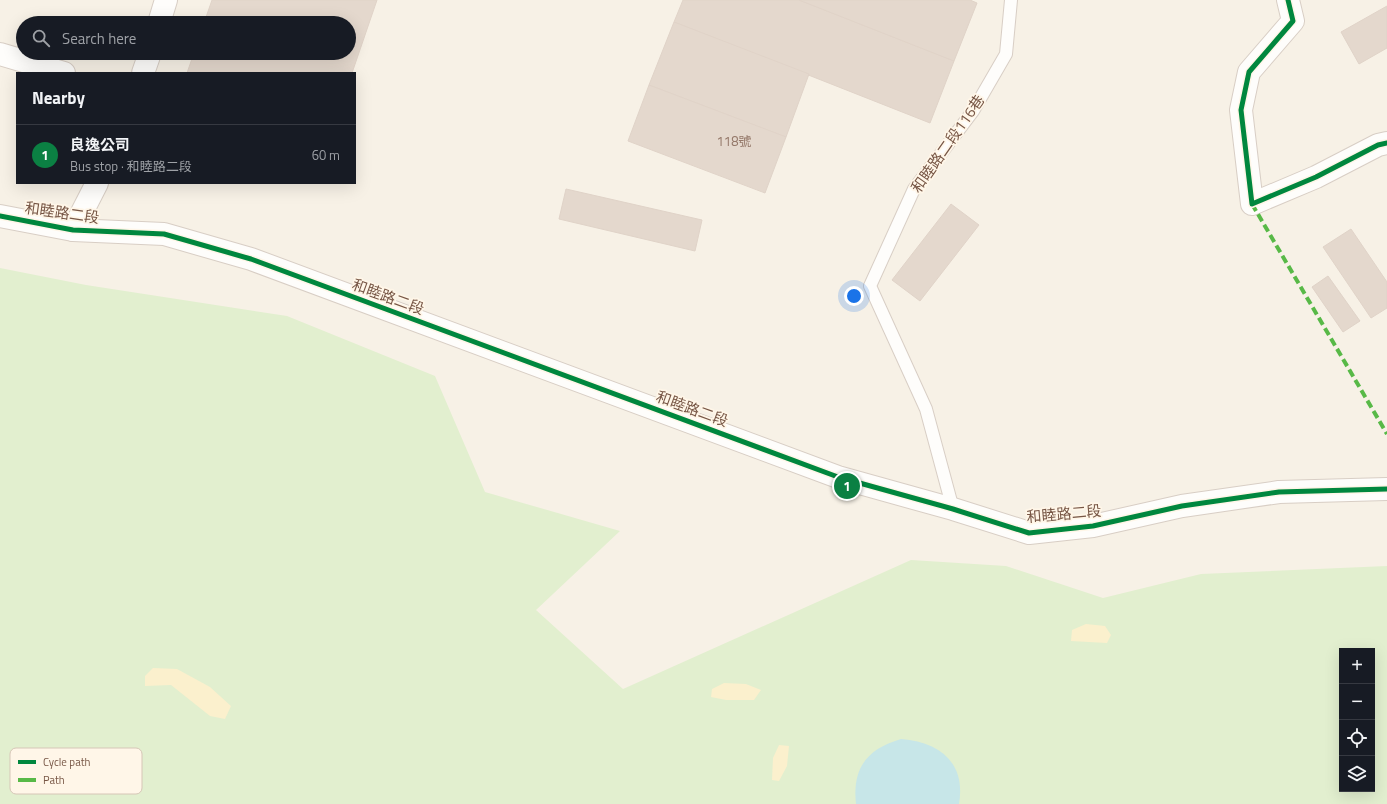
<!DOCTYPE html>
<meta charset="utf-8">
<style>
body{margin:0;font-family:"Titillium Web","Noto Sans TC",sans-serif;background:#20242c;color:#f1f3f6}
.controls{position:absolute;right:12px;bottom:12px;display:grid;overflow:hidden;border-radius:0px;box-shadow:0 4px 16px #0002}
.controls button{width:36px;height:36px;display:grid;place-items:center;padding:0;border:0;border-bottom:1px solid #363941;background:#171b24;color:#f1f3f6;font:20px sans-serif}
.you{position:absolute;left:854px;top:296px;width:14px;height:14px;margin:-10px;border:3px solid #fff;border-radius:50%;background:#1a73e8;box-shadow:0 0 0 6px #1a73e833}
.badge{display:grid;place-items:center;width:26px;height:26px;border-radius:50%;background:#0b8043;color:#fff;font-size:13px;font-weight:700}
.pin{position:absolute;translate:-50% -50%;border:2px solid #fff;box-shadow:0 1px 4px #0006}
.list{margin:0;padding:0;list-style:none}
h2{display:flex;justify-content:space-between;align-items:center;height:52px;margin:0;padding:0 16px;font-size:17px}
h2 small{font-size:13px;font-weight:400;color:#9ea1a6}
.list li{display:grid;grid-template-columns:26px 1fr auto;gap:12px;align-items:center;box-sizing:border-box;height:60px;padding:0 16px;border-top:1px solid #363941}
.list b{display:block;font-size:15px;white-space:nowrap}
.list p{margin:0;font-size:13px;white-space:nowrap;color:#9ea1a6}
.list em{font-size:13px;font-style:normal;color:#9ea1a6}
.icon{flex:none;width:22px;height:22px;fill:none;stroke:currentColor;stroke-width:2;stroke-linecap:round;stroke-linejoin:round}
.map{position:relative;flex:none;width:1387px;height:804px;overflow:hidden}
.search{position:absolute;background:#171b24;box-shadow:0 4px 16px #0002;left:16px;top:16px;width:340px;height:44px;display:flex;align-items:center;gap:10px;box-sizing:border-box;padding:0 14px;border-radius:22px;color:#9ea1a6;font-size:15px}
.panel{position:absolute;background:#171b24;box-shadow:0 4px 16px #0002;left:16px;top:72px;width:340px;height:112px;border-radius:0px}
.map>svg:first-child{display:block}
.green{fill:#e2efcf;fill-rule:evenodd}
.sand{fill:#fbf0cd}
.water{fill:#c7e6e8}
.building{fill:#e4d8cd;stroke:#e0d3c8}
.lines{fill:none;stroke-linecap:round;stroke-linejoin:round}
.service-casing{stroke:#d8cec5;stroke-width:14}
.minor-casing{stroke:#d8cec5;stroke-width:24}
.tertiary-casing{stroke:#d8cec5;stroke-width:24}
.service{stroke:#fefdfb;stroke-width:12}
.minor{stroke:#fefdfb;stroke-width:22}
.tertiary{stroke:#fefdfb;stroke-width:22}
.quiet{stroke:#58b947;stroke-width:4;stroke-dasharray:8 4;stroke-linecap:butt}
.cycleway-casing{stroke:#fff6e8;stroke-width:8}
.cycleway{stroke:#00873e;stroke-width:5}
.labels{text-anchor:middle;stroke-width:3.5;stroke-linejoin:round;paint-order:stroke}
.number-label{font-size:13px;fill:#947869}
.street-label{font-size:15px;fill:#775645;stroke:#fff6e8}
.key{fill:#fff6e8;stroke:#d6c6b7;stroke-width:1}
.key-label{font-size:11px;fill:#775645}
</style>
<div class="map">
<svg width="1387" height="804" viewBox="0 0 1387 804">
<rect width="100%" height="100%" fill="#f7f1e6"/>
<path class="green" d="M0,268l86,17 201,31 148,60 50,116 135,39 -84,79 87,79 288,-129 95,6 97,32 98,-24 186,-8v238h-1387zM1342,651h30v138h-30z"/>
<g class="sand">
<polygon points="1086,624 1105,626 1111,635 1107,643 1071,641 1072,630"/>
<polygon points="153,668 177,669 210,687 231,706 225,719 210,716 171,685 145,686 145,676"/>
<polygon points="724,683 746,684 761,690 754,700 726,700 711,697 712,689"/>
<polygon points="779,745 789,746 787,766 779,781 772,780 773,758"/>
</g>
<path class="water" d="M901,739c39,3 65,24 58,65h-103c-4,-36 11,-55 45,-65z"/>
<g class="building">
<polygon points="212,0 377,0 352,73 187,73 194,53 349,53 349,23 204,23"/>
<polygon points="683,0 799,0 954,61 930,123 674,22"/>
<polygon points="799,0 970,0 977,3 954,61"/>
<polygon points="1387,6 1387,48 1359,64 1341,32"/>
<polygon points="674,22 809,74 786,137 649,85"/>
<polygon points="649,85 786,137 765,193 628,141"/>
<polygon points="566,189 702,220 695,251 559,219"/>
<polygon points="951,204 979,225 920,301 892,280"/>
<polygon points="1351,229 1387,282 1387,308 1371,318 1323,247"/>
<polygon points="1328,276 1360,321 1343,332 1312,287"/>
</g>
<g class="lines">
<defs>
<polyline id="service" points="953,509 926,409 870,286 914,189 973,111 1006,54 1011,0"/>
<g id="minor">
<polyline points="1288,0 1293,21 1249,72 1241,110 1252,204 1316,177 1378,145 1387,143"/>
<polyline points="159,23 166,0"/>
<polyline points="0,54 64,73"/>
<polyline points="143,73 150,53"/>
<polyline points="73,230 97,183"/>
</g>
<polyline id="tertiary" points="0,216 73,230 164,234 251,259 838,477 953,509 1029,533 1093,526 1182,506 1279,492 1387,489"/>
</defs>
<use href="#service" class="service-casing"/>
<use href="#minor" class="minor-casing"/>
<use href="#tertiary" class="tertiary-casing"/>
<use href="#service" class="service"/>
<use href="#minor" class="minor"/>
<use href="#tertiary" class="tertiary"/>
<polyline class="quiet" points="1252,204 1387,434"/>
<defs>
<g id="cycleway">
<polyline points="1288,0 1293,21 1249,72 1241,110 1252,204 1316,177 1378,145 1387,143"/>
<polyline points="0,216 73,230 164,234 251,259 838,477 953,509 1029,533 1093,526 1182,506 1279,492 1387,489"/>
</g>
</defs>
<use href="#cycleway" class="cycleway-casing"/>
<use href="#cycleway" class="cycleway"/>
</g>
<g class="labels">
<g class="number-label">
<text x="734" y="146">118號</text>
</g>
<g class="street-label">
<text transform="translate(948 144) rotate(-55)" y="5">和睦路二段116巷</text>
<text transform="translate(62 213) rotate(8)" y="5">和睦路二段</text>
<text transform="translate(388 297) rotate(20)" y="5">和睦路二段</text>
<text transform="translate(692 409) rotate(20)" y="5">和睦路二段</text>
<text transform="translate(1064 514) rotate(-5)" y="5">和睦路二段</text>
</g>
</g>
<rect x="10" y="748" width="132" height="46" rx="6" class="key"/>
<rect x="18" y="760" width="18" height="4" fill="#00873e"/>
<rect x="18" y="778" width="18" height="4" fill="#58b947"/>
<g class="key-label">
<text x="43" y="766">Cycle path</text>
<text x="43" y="784">Path</text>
</g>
</svg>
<div class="controls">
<button>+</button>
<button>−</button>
<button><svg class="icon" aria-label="locate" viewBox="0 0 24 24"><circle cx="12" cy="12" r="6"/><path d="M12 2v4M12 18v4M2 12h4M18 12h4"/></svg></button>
<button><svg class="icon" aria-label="layers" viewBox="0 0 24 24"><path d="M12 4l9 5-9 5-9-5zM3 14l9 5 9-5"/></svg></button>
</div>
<div class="you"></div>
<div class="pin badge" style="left:847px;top:486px">1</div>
<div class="search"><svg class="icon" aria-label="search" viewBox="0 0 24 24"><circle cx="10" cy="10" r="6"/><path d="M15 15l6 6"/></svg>Search here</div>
<section class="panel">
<h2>Nearby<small></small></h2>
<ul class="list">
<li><span class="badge">1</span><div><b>良逸公司</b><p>Bus stop · 和睦路二段</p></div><em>60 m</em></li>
</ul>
</section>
</div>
